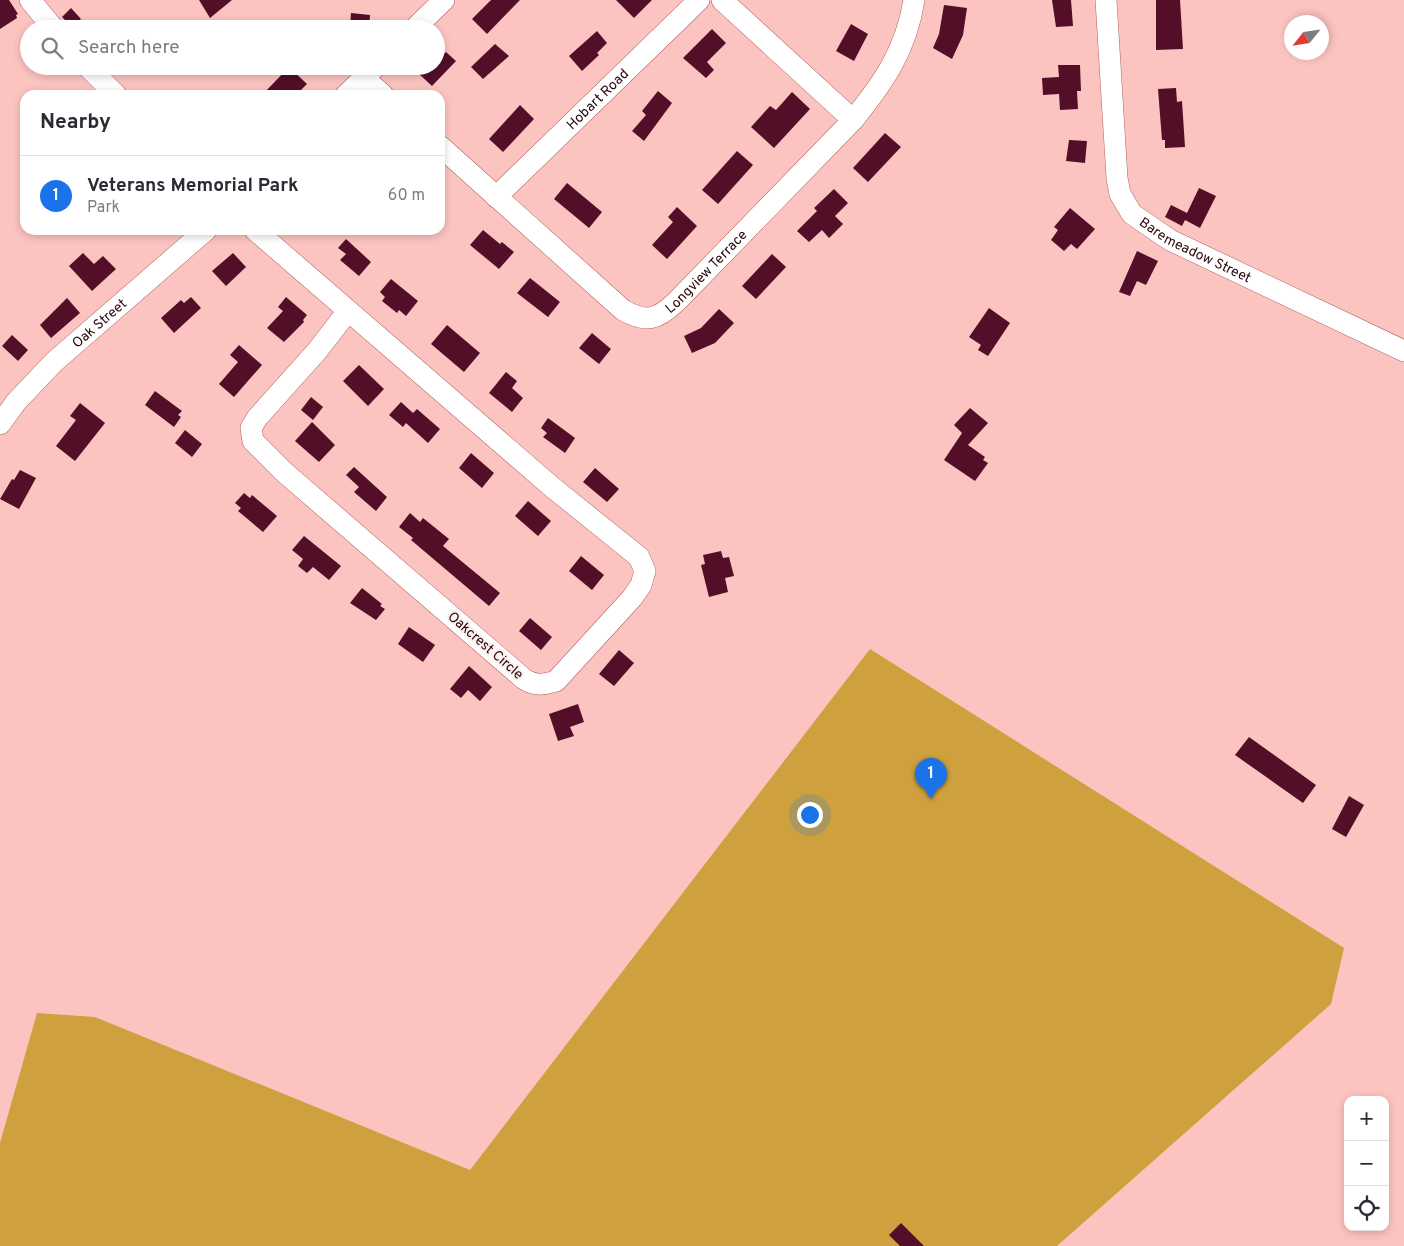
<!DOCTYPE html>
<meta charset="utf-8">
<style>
body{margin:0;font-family:Overpass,sans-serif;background:#f7f7f7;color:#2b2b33}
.controls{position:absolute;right:15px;bottom:15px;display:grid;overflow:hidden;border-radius:10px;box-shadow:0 2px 8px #0003}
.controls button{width:45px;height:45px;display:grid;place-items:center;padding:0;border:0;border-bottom:1px solid #e1e1e2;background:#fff;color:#2b2b33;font:25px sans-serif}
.compass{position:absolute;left:1284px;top:15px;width:45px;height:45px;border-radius:50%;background:#fff;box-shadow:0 2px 8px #0003;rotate:240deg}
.you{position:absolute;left:809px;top:814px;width:18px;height:18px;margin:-12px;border:4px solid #fff;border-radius:50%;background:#1a73e8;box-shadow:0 0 0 8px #1a73e833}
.badge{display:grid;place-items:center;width:32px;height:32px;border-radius:50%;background:#1a73e8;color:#fff;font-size:16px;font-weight:700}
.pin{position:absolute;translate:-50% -41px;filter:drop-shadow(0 1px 2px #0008)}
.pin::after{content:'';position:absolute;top:26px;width:18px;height:15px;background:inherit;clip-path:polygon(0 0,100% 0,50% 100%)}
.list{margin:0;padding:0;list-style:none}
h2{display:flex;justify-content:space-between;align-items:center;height:65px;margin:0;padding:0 20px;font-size:21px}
h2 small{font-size:16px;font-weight:400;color:#7c7c81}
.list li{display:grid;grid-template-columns:32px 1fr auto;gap:15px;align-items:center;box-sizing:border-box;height:80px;padding:0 20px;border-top:1px solid #e1e1e2}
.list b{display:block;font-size:19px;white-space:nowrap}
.list p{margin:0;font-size:16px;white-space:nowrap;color:#7c7c81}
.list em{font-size:16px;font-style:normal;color:#7c7c81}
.icon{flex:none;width:28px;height:28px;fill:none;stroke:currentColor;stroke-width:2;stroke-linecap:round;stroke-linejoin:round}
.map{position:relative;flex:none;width:1404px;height:1246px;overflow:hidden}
.search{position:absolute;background:#fff;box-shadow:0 2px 8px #0003;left:20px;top:20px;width:425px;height:55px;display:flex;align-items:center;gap:12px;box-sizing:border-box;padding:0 18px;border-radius:28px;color:#7c7c81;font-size:19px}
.panel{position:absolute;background:#fff;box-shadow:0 2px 8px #0003;left:20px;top:90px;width:425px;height:145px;border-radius:15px}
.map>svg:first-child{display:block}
.green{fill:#cea03e}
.building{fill:#530e28}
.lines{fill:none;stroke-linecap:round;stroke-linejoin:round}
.minor-casing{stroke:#b3605d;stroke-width:22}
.minor{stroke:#fff;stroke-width:21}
.labels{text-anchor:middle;stroke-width:5;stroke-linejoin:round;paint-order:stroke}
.street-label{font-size:14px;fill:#280809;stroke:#fcf2f1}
</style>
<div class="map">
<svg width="1404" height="1246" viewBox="0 0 1404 1246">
<rect width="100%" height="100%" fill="#fcc4c0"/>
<polygon class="green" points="870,649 1344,948 1331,1004 1057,1246 0,1246 0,1143 37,1013 95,1017 470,1170"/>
<g class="building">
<polygon points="0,0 9,0 18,14 16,15 17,18 0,29"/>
<polygon points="199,0 232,0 210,18"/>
<polygon points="491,0 520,0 487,34 472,19"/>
<polygon points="616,0 652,0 634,18"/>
<polygon points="1052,0 1071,0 1073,26 1056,27"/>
<polygon points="1156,0 1180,0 1183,49 1156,50"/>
<polygon points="944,5 967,8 963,35 952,59 933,48 939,34"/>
<polygon points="71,8 81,19 72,27 62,17"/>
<polygon points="351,13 370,15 369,29 350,29"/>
<polygon points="851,24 868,34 854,61 836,51"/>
<polygon points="712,29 726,43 707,62 714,70 706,78 683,58"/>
<polygon points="597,31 607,43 597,53 599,55 582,71 569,56"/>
<polygon points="495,44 509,56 483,79 471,67"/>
<polygon points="436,50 442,56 446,52 456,61 432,86 418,73 425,66 436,66"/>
<polygon points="1058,65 1080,65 1081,91 1077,91 1078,109 1060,110 1059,94 1043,95 1042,78 1059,77"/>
<polygon points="289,67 307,84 296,95 262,95"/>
<polygon points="1176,88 1177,102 1182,101 1185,147 1165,148 1165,140 1162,140 1158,89"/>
<polygon points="658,91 672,103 644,141 632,131 646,115 642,111"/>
<polygon points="792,92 810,109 774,148 751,127 770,106 776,110"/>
<polygon points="520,105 534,119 503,152 489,139"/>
<polygon points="885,133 901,147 868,182 853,168"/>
<polygon points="1069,140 1087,141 1085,163 1066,161"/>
<polygon points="737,151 753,165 718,204 702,190"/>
<polygon points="567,183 602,212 589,228 554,199"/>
<polygon points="1199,188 1216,196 1200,228 1185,220 1182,226 1165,217 1171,205 1187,213"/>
<polygon points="834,189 848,203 835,216 843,224 829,238 822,230 809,242 797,231 817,211 814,208"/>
<polygon points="677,207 697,226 667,259 652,245 673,222 668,217"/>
<polygon points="1070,208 1095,229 1077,249 1071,244 1064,251 1051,240 1058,230 1054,227"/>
<polygon points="483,230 500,244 502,242 514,252 499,269 470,245"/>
<polygon points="346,239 371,262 359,276 340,260 346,254 338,248"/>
<polygon points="1137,251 1158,261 1146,285 1137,281 1130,296 1119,292"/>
<polygon points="83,253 94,264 103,256 116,269 92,291 69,266"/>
<polygon points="233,253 246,267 226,286 212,271"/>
<polygon points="772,254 786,267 756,299 742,286"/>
<polygon points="530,278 560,302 548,317 517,293"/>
<polygon points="391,279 418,301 406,316 399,310 397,313 382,301 385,297 380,292"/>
<polygon points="191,297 201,308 174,333 161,318 181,300 184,303"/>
<polygon points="286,297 307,315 303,320 304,322 284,342 267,328 283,311 278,307"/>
<polygon points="67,298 80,313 51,338 40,325"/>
<polygon points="989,308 1010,323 988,356 978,350 981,345 969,337"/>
<polygon points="719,309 734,323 715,343 692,353 684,336 701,328"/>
<polygon points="447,325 480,353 464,372 431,344"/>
<polygon points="592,333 611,349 599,364 579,348"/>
<polygon points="12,335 28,350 18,361 2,346"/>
<polygon points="239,345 262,365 234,397 219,384 238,362 230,355"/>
<polygon points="359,365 384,389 368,406 343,381"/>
<polygon points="506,372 517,381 512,388 523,398 512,412 489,393"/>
<polygon points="155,391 182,411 178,415 181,417 174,427 145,405"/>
<polygon points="311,397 323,407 313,420 301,410"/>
<polygon points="401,402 413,413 417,409 440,429 428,443 406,423 403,427 389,415"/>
<polygon points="80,403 105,423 75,461 56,446 76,420 70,416"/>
<polygon points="970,408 988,423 968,445 985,457 983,460 988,463 975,481 944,460 962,433 954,425"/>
<polygon points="548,418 575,438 565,453 543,437 547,433 541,428"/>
<polygon points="312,422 335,445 319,462 295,441"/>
<polygon points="185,430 202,444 192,457 175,443"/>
<polygon points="471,453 494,473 482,488 459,468"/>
<polygon points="354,467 387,497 376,511 354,492 359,487 346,475"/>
<polygon points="595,468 619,489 607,502 583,482"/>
<polygon points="20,470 36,478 19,509 0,499 12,479 14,480"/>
<polygon points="244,493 250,498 252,495 277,516 263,532 238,511 241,508 235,503"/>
<polygon points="528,501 551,521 538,536 515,516"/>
<polygon points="410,513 420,522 423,518 449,539 443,546 500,593 489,606 411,540 413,538 399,527"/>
<polygon points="304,536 341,566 329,580 313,567 307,573 298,566 303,559 292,550"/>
<polygon points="721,551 723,558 729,557 734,576 725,578 728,592 709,597 701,565 705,564 703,555"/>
<polygon points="581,556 604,575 592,590 569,571"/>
<polygon points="362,588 382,604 380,606 385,609 376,620 350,603"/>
<polygon points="530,618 552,637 541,650 519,631"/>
<polygon points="409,627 435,645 423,662 398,644"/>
<polygon points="619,650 634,663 614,686 599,674"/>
<polygon points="469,666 492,687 480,701 468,690 461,698 450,689"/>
<polygon points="578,704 584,722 570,727 574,736 558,741 549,714"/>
<polygon points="1249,737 1316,785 1303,803 1235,755"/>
<polygon points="1349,796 1364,805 1346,837 1332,829"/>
<polygon points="901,1223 924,1246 900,1246 889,1235"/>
</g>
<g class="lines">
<defs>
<g id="minor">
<polyline points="30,0 54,29"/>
<polyline points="722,0 853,120"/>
<path id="s1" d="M1106,0l11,178 3,16 12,20 38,26 234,111"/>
<polyline points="414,29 444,0"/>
<polyline points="87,66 116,95"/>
<polyline points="364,78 383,95"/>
<polyline points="346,95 376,66"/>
<path id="s2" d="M440,146l183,164c23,13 34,10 53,-8l177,-182c31,-38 53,-70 61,-120"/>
<path id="s3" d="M496,197l203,-197"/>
<path d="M255,230l297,257 87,70 6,14 -4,14 -9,13 -76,83c-13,4 -21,5 -32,-2l-240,-207 -31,-31 -2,-13 6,-10 60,-67 31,-40"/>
<path id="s4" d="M0,424l16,-22 38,-40 152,-132"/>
</g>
</defs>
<use href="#minor" class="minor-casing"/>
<use href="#minor" class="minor"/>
</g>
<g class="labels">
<g class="street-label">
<text dy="5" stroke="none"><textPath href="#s3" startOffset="141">Hobart Road</textPath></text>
<text dy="5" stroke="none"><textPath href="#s1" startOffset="291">Baremeadow Street</textPath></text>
<text dy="5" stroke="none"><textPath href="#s2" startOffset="348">Longview Terrace</textPath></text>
<text dy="5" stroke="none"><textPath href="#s4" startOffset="142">Oak Street</textPath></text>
<text transform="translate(486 645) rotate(41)" y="5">Oakcrest Circle</text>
</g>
</g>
</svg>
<div class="controls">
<button>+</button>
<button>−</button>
<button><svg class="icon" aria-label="locate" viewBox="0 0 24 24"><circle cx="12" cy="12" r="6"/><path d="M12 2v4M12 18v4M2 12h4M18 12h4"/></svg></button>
</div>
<svg class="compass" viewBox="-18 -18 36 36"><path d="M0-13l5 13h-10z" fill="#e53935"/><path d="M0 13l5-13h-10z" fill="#7c7c81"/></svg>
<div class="you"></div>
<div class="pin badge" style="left:931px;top:799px">1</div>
<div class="search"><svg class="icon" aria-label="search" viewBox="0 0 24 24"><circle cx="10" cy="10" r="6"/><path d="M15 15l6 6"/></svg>Search here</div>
<section class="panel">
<h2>Nearby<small></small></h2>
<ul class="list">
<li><span class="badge">1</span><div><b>Veterans Memorial Park</b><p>Park</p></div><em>60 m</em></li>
</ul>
</section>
</div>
